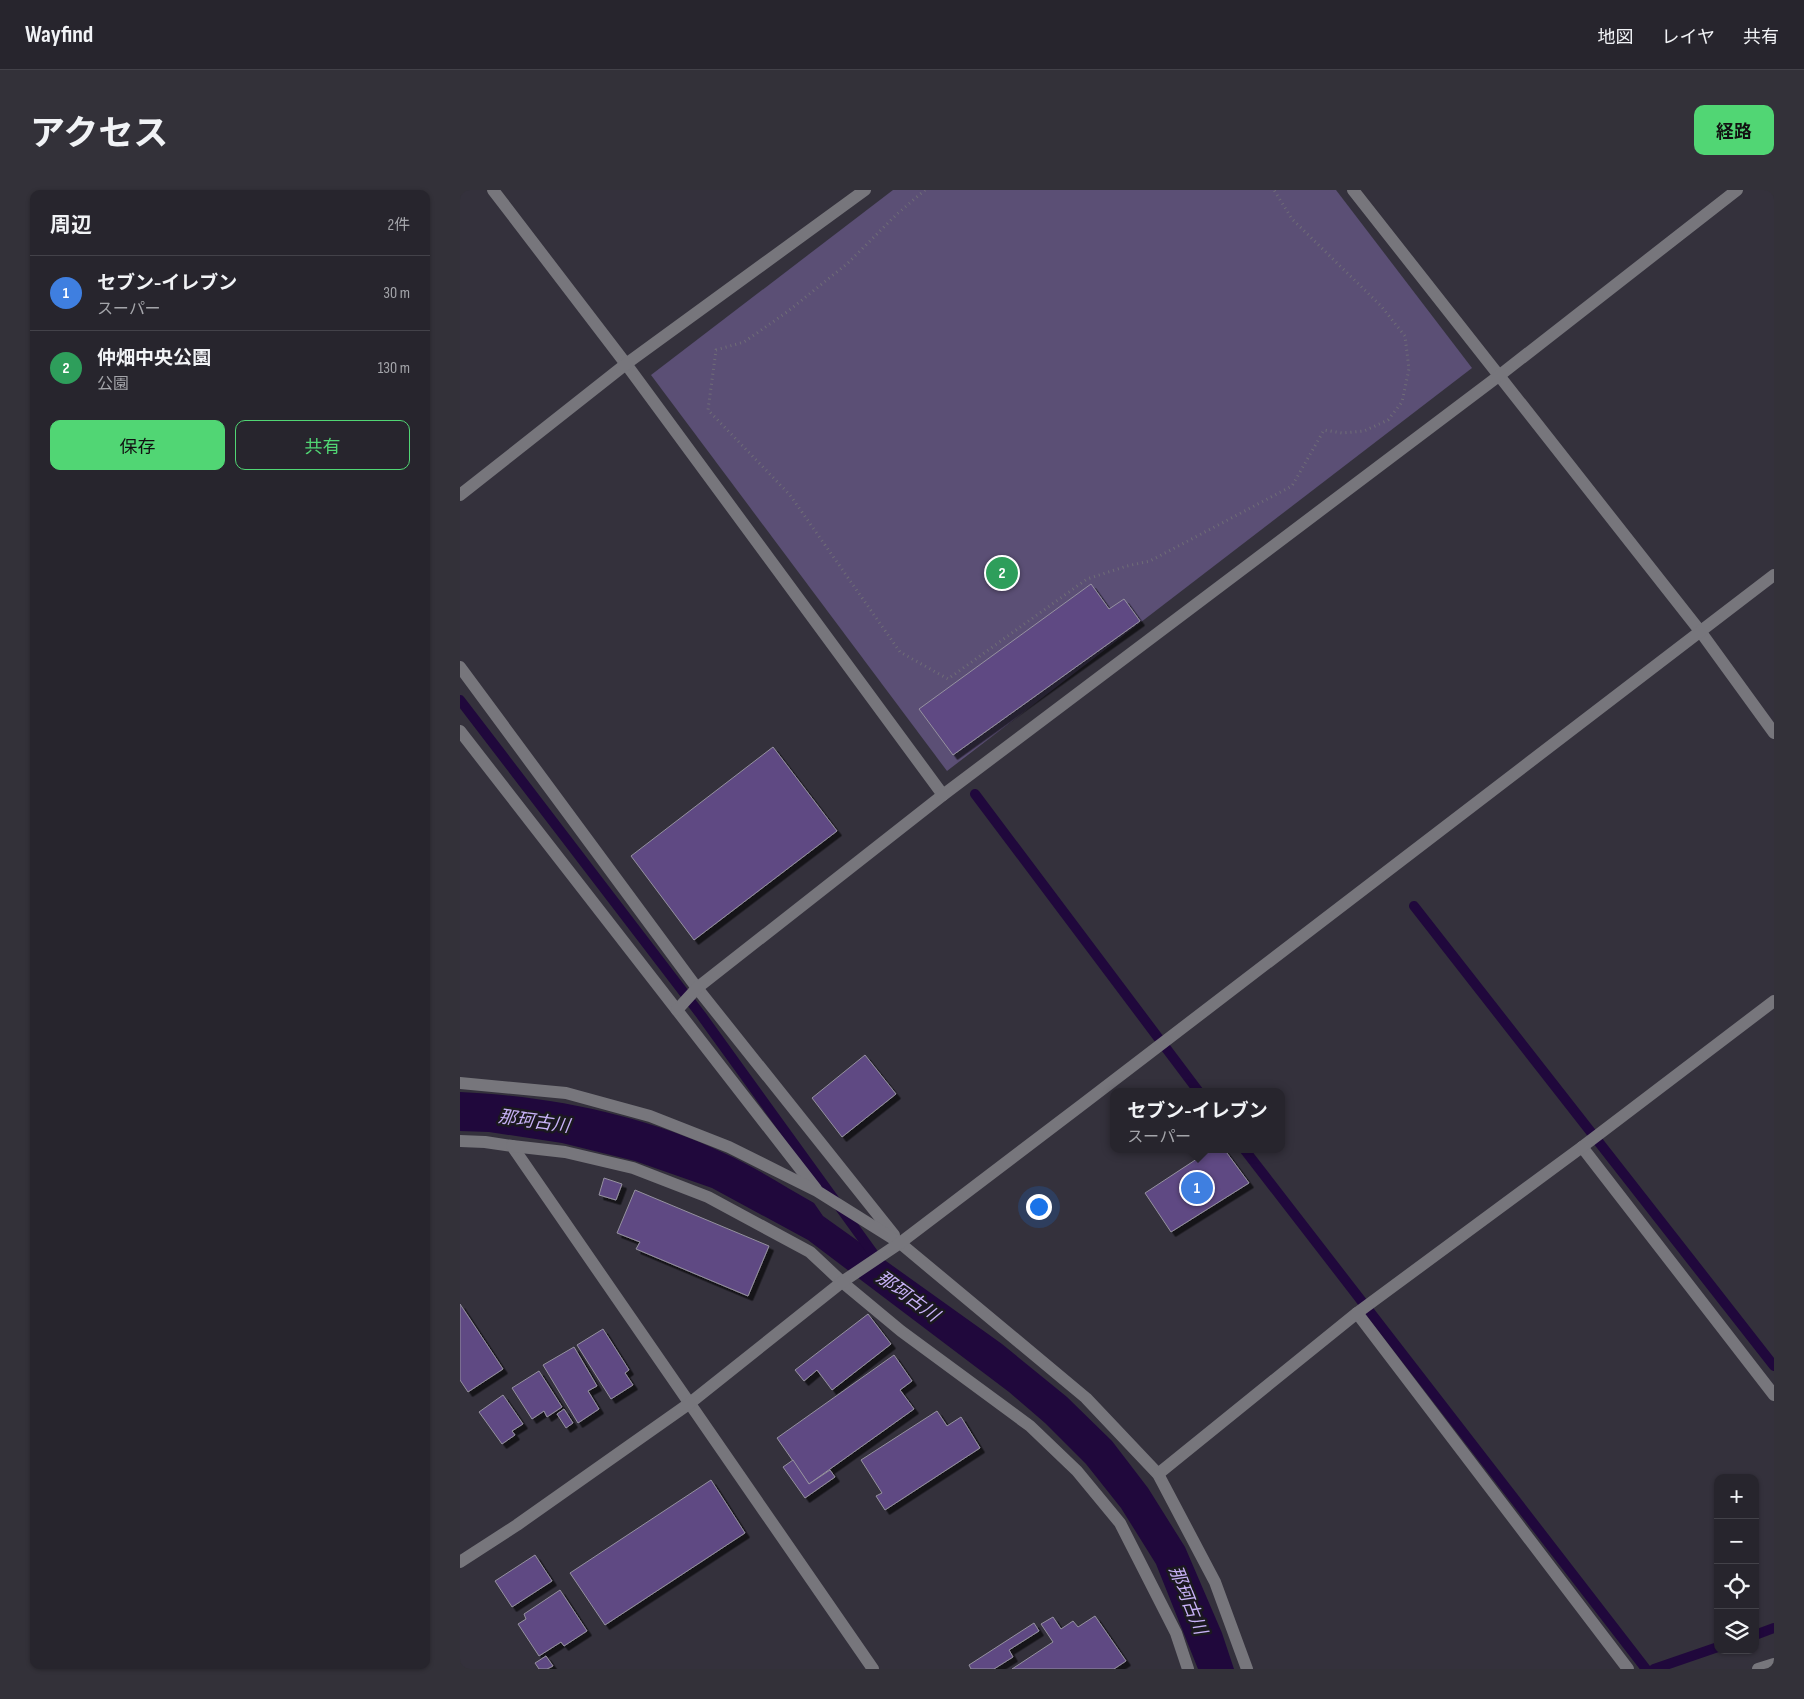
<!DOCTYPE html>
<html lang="ja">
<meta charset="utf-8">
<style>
body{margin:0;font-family:"Sofia Sans Condensed","Noto Sans JP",sans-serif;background:#333139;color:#f1f3f6}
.controls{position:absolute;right:15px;bottom:15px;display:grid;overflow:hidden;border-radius:10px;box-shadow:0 1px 4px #0004}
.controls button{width:45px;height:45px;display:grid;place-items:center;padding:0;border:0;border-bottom:1px solid #434249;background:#27252d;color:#f1f3f6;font:25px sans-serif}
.you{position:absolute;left:578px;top:1016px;width:18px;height:18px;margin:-12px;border:4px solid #fff;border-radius:50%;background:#1a73e8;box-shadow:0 0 0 8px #1a73e833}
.badge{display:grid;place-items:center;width:32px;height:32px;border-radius:50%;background:#51d674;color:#fff;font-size:16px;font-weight:700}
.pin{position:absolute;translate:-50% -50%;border:2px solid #fff;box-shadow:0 1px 5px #0006}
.popup{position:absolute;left:650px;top:898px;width:175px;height:65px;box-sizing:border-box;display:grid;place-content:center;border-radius:10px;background:#27252d;filter:drop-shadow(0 1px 4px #0005);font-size:16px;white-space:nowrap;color:#a4a5aa}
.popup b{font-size:19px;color:#f1f3f6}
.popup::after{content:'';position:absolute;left:50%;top:100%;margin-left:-10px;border:10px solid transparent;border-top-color:#27252d}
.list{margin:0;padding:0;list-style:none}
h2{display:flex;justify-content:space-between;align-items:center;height:65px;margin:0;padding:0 20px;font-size:21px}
h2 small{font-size:16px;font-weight:400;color:#a4a5aa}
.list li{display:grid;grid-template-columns:32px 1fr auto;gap:15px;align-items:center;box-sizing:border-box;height:75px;padding:0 20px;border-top:1px solid #434249}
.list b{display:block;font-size:19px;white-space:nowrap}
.list p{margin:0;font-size:16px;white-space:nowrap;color:#a4a5aa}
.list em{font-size:16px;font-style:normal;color:#a4a5aa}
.actions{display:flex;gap:10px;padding:15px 20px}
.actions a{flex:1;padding:11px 0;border:1px solid #51d674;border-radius:10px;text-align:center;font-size:18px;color:#51d674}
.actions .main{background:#51d674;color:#111}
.icon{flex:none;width:28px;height:28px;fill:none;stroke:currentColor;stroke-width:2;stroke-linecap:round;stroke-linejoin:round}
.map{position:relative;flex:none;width:1314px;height:1479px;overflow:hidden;border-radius:10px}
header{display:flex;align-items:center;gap:30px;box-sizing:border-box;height:70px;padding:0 25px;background:#27252d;border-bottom:1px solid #434249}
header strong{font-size:24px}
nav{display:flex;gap:28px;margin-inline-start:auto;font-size:18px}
.intro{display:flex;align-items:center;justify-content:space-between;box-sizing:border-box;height:120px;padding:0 30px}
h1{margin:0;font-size:35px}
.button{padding:12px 22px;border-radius:10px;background:#51d674;color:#111;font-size:18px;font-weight:700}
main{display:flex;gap:30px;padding:0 30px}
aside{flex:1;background:#27252d;border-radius:10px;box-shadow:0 1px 4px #0004}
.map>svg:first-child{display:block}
.green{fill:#5b4f75}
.water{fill:#20083c}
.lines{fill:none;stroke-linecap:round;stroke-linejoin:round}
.stream{stroke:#20083c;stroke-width:10}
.building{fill:#5e4983;stroke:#9692a0;filter:url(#shadow)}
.path{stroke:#6f6d77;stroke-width:3;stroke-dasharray:1 4;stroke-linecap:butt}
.minor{stroke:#77767c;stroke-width:12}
.labels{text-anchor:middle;stroke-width:5;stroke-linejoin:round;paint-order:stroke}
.water-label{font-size:18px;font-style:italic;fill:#c8b2f7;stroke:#1b191f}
</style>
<header>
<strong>Wayfind</strong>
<nav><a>地図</a><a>レイヤ</a><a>共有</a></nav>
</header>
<div class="intro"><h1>アクセス</h1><a class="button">経路</a></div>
<main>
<aside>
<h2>周辺<small>2件</small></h2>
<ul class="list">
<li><span class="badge" style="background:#3f7fe0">1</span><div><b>セブン-イレブン</b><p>スーパー</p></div><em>30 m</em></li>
<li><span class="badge" style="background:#2e9e5b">2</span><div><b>仲畑中央公園</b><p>公園</p></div><em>130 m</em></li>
</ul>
<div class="actions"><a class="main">保存</a><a>共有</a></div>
</aside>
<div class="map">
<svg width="1314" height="1479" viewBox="0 0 1314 1479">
<defs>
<filter id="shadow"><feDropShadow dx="4.5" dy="4.5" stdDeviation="0" flood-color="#0009"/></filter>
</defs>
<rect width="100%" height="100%" fill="#34313c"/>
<polygon class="green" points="433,0 876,0 1012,178 487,581 191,185"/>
<path class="water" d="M0,902c90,4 183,23 264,61 31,14 60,33 90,50l9,13 179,128 65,53 45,44 36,47 37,59 37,86 12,36h-36l-42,-105 -35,-56 -35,-44 -41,-41 -36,-31 -201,-152 -96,-52 -77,-27 -73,-18 -73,-11 -29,-1z"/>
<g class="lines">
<g class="stream">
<polyline points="0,510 241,825 418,1070"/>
<polyline points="515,604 739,902"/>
<polyline points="954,716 1314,1176"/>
<polyline points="784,959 1186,1479"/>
<polyline points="1295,1445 1314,1438"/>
<polyline points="1194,1479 1258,1457"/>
</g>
</g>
<g class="building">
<polygon points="631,394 649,419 664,409 680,431 493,565 459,519"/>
<polygon points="313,557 377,641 234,750 171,666"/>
<polygon points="405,865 436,904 382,947 352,908"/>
<polygon points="752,959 764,959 789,993 711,1042 685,1003"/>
<polygon points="144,988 162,994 156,1010 139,1005"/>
<polygon points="175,1000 309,1056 288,1106 176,1059 180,1052 157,1043"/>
<polygon points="0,1114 43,1179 8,1202 0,1190"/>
<polygon points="408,1124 431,1154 372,1200 357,1180 344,1191 335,1180"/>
<polygon points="143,1139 169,1180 165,1183 173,1195 151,1209 117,1155"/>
<polygon points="114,1157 137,1196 128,1201 139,1219 118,1233 83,1175"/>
<polygon points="434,1165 452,1191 440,1200 454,1219 349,1294 317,1248"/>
<polygon points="79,1181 102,1217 87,1227 84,1221 72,1229 52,1198"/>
<polygon points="43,1205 63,1234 52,1241 55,1245 42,1254 19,1222"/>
<polygon points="104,1219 113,1233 106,1238 97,1224"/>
<polygon points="477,1221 487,1236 501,1227 520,1258 425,1320 416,1306 422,1303 401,1270"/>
<polygon points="333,1270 349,1294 370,1280 375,1287 345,1308 323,1277"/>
<polygon points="251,1290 285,1343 145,1435 110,1383"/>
<polygon points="75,1365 92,1391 52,1417 35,1391"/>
<polygon points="100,1400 127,1441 104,1456 101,1452 79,1466 58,1434 66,1429 64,1424"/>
<polygon points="635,1426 666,1471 654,1479 552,1479 593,1452 581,1434 593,1427 601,1439 613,1431 618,1437"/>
<polygon points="574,1433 579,1441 549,1460 553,1467 534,1479 511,1479 509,1475"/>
<polygon points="86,1466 93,1476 87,1479 79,1479 75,1473"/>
</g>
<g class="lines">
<polyline class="path" points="465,0 437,24 388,73 327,122 284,152 256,160 248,220 330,305 440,462 488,489 627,389 667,376 690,371 832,296 864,240 882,243 904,241 928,230 942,212 949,179 945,146 921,116 832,29 814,0"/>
<g class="minor">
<polyline points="33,0 166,174 483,605"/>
<polyline points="893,0 1240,441 1314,543"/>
<polyline points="0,305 166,174 405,0"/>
<polyline points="0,477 237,798 434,1045"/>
<polyline points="0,541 356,999"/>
<polyline points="217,820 237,798 483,605 1040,185 1277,0"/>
<polyline points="0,893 106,903 190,926 269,957 357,1001 440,1053 626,1208 698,1284 755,1392 787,1479"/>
<polyline points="0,951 25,952 52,956 413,1479"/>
<polyline points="52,956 105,962 173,978 248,1007 350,1062 382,1092 441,1141 570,1236 617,1281 660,1333 716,1443 728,1479"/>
<polyline points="1122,957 1314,1205"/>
<polyline points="897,1123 1168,1479"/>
<polyline points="698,1284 897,1123 1122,957 1314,811"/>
<polyline points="0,1372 57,1335 230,1213 382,1092 440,1053 623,914 1314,385"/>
<polyline points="1298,1479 1314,1474"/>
</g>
</g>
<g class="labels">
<g class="water-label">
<text transform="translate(74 931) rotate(8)" y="6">那珂古川</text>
<text transform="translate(448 1106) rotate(36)" y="6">那珂古川</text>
<text transform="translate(728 1410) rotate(68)" y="6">那珂古川</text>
</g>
</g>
</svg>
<div class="controls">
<button>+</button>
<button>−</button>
<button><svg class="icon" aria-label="locate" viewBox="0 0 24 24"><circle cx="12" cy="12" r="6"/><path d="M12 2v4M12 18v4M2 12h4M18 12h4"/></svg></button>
<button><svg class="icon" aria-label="layers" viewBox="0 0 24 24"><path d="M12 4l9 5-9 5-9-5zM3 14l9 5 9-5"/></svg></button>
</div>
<div class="you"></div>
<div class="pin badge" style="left:737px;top:998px;background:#3f7fe0">1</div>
<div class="popup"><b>セブン-イレブン</b>スーパー</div>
<div class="pin badge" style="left:542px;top:383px;background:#2e9e5b">2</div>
</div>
</main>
